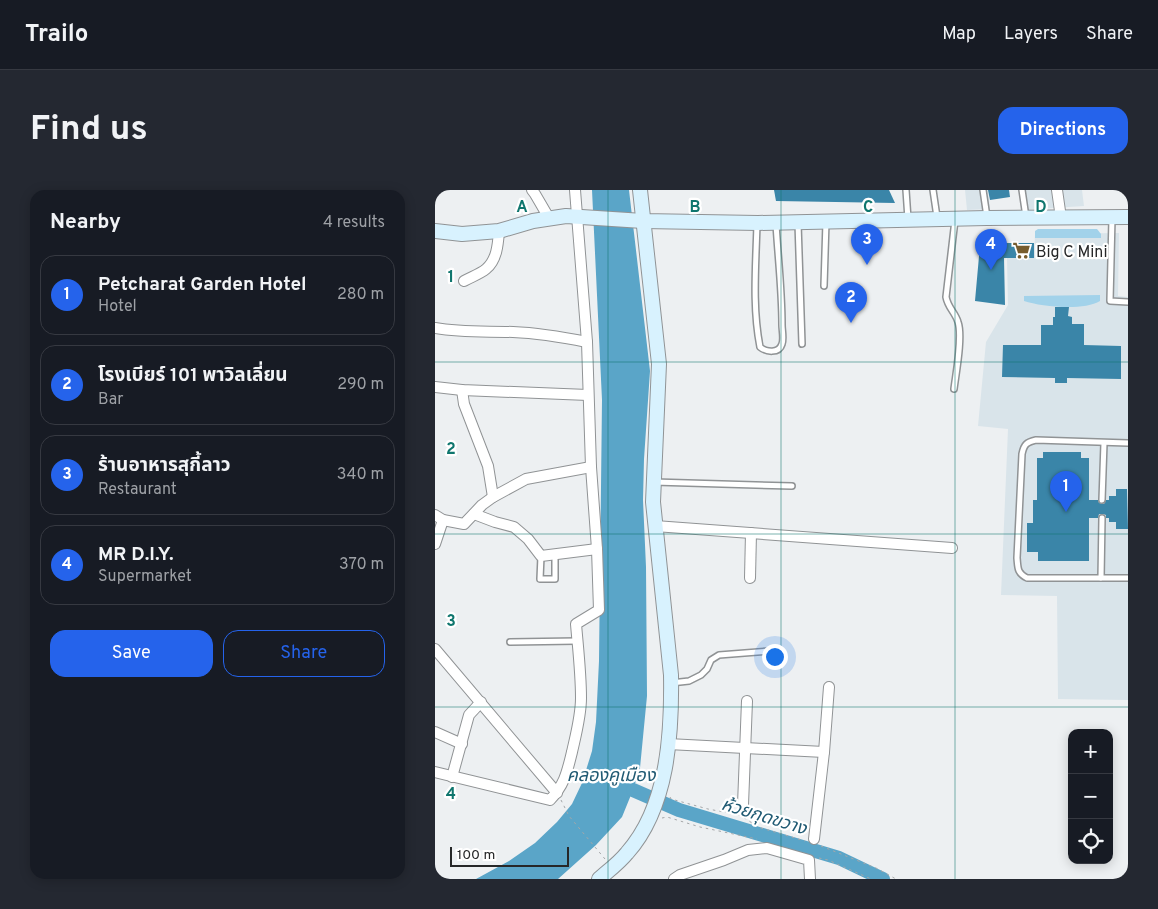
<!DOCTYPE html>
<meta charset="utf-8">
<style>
body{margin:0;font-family:Overpass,"Noto Sans Thai",sans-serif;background:#242831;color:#f1f3f6}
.controls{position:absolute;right:15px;bottom:15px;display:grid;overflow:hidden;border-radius:10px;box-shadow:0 2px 12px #0003}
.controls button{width:45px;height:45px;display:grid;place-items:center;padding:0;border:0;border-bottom:1px solid #363941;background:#171b24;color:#f1f3f6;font:25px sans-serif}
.scale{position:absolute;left:15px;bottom:12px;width:119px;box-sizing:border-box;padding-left:5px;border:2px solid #262728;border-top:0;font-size:14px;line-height:18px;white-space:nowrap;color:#262728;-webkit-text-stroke:4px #fff;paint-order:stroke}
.you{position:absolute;left:339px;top:466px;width:18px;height:18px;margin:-12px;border:4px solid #fff;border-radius:50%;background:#1a73e8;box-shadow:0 0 0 8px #1a73e833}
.badge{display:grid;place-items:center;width:32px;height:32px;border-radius:50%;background:#2563eb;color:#fff;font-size:16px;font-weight:700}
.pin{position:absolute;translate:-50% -41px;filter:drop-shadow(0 1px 2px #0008)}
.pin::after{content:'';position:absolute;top:26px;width:18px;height:15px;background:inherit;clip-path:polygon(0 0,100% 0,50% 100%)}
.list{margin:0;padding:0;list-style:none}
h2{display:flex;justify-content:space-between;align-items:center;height:65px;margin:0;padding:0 20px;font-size:21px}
h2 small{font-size:16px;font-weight:400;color:#9ea1a6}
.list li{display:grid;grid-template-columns:32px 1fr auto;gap:15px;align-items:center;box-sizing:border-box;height:80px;margin:0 10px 10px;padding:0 10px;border:1px solid #363941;border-radius:15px}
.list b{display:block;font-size:19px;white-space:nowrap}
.list p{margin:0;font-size:16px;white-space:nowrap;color:#9ea1a6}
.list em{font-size:16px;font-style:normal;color:#9ea1a6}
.actions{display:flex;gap:10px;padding:15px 20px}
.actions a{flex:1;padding:11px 0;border:1px solid #2563eb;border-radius:15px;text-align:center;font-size:18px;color:#2563eb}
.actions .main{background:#2563eb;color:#fff}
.icon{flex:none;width:28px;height:28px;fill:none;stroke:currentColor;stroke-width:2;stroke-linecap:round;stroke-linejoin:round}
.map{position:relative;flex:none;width:693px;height:689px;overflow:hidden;border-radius:15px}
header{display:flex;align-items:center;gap:30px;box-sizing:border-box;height:70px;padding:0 25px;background:#171b24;border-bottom:1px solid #363941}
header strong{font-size:24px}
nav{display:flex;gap:28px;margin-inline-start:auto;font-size:18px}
.intro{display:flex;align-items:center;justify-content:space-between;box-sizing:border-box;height:120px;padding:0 30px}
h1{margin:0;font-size:35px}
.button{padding:12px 22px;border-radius:15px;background:#2563eb;color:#fff;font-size:18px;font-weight:700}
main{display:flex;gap:30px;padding:0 30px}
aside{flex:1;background:#171b24;border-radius:15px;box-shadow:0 2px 12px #0003}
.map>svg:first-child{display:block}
.built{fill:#d9e4ea}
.green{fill:#a2d2ea}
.water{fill:#5aa5c8}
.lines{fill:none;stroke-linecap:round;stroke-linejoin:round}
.river{stroke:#5aa5c8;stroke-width:14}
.building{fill:#3a85a8}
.lane-casing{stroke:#909395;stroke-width:8}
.street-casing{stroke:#909395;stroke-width:12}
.secondary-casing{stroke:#909395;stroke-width:16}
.path{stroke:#a5a7a9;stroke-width:1;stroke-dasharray:2.5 4;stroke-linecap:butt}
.lane{stroke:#fff;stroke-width:5}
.street{stroke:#fff;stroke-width:10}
.secondary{stroke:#d8f2fe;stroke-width:14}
.grid{fill:none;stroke:#0f766e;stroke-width:1;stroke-opacity:0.55}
.labels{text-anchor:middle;stroke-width:4.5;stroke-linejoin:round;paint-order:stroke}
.poi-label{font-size:16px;fill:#262728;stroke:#fff;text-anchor:start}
.water-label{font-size:18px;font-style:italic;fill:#205a73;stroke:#fff}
.grid-label{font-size:16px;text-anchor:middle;font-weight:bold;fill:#0f766e;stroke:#fff;stroke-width:4.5;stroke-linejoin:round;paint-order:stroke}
</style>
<header>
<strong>Trailo</strong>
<nav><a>Map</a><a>Layers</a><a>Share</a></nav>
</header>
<div class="intro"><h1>Find us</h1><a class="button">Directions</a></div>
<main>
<aside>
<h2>Nearby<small>4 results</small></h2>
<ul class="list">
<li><span class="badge">1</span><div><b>Petcharat Garden Hotel</b><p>Hotel</p></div><em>280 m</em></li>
<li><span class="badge">2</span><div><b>โรงเบียร์ 101 พาวิลเลี่ยน</b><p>Bar</p></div><em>290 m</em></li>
<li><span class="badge">3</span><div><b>ร้านอาหารสุกี้ลาว</b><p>Restaurant</p></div><em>340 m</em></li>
<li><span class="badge">4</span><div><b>MR D.I.Y.</b><p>Supermarket</p></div><em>370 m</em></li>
</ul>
<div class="actions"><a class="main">Save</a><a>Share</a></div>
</aside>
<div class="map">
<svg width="693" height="689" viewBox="0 0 693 689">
<rect width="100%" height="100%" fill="#edf0f2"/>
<g class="built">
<polygon points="530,0 553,0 555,19 532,20"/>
<polygon points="584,0 647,0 649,16 588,20"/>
<polygon points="684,43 683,106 693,107 693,510 623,509 622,406 566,405 573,239 543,236 551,152 573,115 572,68 599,68 600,44"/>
</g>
<g class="green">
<polygon points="603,39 662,39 666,44 666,48 600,48 600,41"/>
<path d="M665,105v6c-16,10 -58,6 -76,0v-5z"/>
</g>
<polygon class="water" points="157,0 194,0 215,181 209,269 208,310 211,377 212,506 205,578 198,600 187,627 161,655 123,689 41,689 74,671 100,653 122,632 137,614 147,593 157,561 161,532 164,471 167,210"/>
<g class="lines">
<polyline class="river" points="198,600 244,620 404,668 448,689"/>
</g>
<g class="building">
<polygon points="339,0 454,0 460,13 341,11"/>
<polygon points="553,0 574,0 575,7 555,10"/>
<polygon points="546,44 566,45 566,48 568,48 568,53 599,53 599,68 569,68 570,115 540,111"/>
<polygon points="620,117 634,117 633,126 637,127 637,134 649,134 649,155 686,156 686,189 632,188 632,193 620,193 620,188 567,187 568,155 606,155 606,135 618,135 618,127 620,127"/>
<polygon points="608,262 646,262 646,268 654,268 654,310 663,310 664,313 669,314 671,310 674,310 674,306 681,306 681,299 692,299 693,339 681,339 681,332 674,332 674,328 671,328 671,325 668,324 664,324 663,328 654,328 654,371 603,371 603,362 592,362 592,333 598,333 598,310 602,310 602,268 608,268"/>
</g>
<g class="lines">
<defs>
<g id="lane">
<polyline points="471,0 473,29"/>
<polyline points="498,0 502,27"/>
<polyline points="548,0 552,27"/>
<polyline points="587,0 591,27"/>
<polyline points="677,28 675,111 693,112"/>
<path d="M322,33c-1,41 -5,83 3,124 6,5 19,7 22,-3 2,-5 0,-14 0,-19 0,-34 -4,-68 -6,-101"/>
<polyline points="363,33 367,154"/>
<polyline points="389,96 391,32"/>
<path d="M519,199c2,-16 9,-53 4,-67 -3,-10 -10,-14 -12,-25l9,-77"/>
<path d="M693,253l-92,-3c-9,2 -12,4 -14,14l-5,104c1,10 0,15 10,20h101"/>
<polyline points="219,292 357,296"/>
<polyline points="667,310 669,253"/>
<polyline points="106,366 105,389 120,389 120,364"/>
<polyline points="666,388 667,328"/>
<polyline points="75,452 142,451"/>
<polyline points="236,493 254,491 266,485 272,479 276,470 284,465 335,461"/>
</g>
<g id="street">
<polyline points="97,0 100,4 114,28"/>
<polyline points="622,0 626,28"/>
<path d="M29,91c7,-4 16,-7 22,-12 11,-9 12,-25 13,-38"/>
<path d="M0,138c26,5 52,3 78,4 25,1 49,5 74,10"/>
<polyline points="0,197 27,200 153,205"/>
<polyline points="27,200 29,214 53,276 58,307"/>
<polyline points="39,324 60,332 79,337 93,349 106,366 162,359"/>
<polyline points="0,325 8,330 29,334 47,315 58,307 91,289 156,277"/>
<polyline points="220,336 517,358"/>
<polyline points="0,354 8,330"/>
<polyline points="315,388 316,343"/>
<polyline points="0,459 122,603"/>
<polyline points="0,542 27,554"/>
<polyline points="233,554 389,562"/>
<path d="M0,582l115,28c15,-16 17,-28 22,-48 4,-18 9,-36 9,-54 0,-25 -3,-50 -5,-74l23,-14 -2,-61 -6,-82 -4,-125 -12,-152"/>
<polyline points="17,587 34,525 46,512"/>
<polyline points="308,615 312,511"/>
<polyline points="379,649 389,562 394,497"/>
<polyline points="239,689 245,685 289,670 313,660 332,658 374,670 375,689"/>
</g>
<g id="secondary">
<polyline points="0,41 27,44 64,41 98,31 131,26 208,31 323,33 552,28 693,27"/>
<path d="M164,689c9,-8 20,-16 28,-26 41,-46 45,-119 44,-178l-18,-173 6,-138 -19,-174"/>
</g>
</defs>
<use href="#lane" class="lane-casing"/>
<use href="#street" class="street-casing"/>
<use href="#secondary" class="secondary-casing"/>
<g class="path">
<polyline points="235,607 236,609 273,619 305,625 323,637 370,651"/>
<polyline points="126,610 134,626 170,669"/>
<polyline points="227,628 232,627 265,637 322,649"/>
<polyline points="386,656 441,678 461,689"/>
<polyline points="384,668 393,670 436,689"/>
</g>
<use href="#lane" class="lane"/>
<use href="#street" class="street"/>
<use href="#secondary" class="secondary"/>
</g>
<path class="grid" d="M173,0v689M346,0v689M520,0v689M0,172h693M0,344h693M0,517h693"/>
<defs>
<symbol id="supermarket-bare" viewBox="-9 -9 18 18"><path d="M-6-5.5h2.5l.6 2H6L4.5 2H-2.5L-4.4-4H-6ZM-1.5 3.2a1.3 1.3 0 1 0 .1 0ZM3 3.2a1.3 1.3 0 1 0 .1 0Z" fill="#765c2e" stroke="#fff" stroke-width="2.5" paint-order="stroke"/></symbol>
</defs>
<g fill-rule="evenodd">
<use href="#supermarket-bare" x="574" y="48" width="25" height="25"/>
</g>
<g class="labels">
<g class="poi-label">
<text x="601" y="67">Big C Mini</text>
</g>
<g class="water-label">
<text x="176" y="591">คลองคูเมือง</text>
<text transform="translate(329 626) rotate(17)" y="6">ห้วยกุดขวาง</text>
</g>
</g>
<g class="grid-label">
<text x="87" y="22">A</text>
<text x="260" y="22">B</text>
<text x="433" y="22">C</text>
<text x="606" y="22">D</text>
<text x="16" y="92">1</text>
<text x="16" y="264">2</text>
<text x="16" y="436">3</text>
<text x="16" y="609">4</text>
</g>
</svg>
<div class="controls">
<button>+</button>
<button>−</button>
<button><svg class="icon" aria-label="locate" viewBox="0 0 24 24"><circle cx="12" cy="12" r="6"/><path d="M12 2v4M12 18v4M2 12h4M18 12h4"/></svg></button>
</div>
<div class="scale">100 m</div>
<div class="you"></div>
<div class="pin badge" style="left:631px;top:322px">1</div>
<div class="pin badge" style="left:416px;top:133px">2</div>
<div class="pin badge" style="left:432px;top:75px">3</div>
<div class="pin badge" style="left:556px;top:80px">4</div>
</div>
</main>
